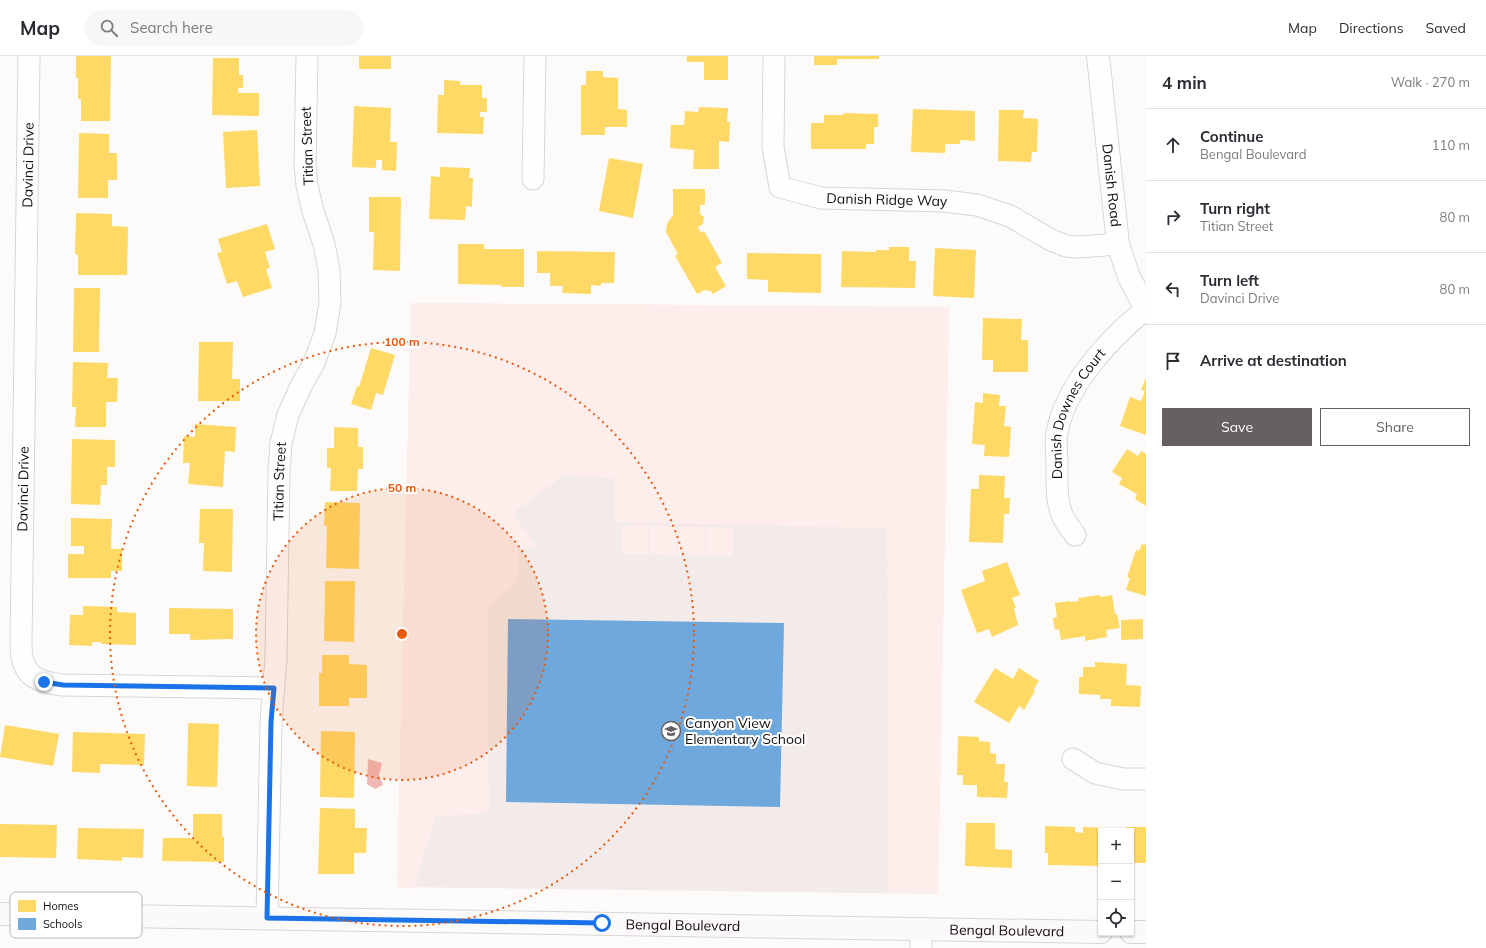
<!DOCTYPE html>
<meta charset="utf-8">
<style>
body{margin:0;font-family:Mulish,sans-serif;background:#f7f7f7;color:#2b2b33}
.controls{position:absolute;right:12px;bottom:12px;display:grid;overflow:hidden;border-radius:0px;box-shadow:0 1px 3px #0004}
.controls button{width:36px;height:36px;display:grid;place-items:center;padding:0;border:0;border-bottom:1px solid #e1e1e2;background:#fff;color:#2b2b33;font:20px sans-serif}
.stop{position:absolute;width:12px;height:12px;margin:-9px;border:3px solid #1a73e8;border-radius:50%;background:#fff}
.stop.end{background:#1a73e8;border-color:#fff;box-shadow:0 1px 4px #0008}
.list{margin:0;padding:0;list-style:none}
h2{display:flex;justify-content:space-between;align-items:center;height:52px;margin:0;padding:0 16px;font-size:17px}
h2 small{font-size:13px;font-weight:400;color:#7c7c81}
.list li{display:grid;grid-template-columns:26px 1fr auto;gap:12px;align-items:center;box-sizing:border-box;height:72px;padding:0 16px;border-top:1px solid #e1e1e2}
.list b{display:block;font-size:15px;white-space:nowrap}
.list p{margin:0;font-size:13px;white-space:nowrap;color:#7c7c81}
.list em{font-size:13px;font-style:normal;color:#7c7c81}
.actions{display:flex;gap:8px;padding:12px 16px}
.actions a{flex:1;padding:9px 0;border:1px solid #666160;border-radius:0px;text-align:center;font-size:14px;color:#666160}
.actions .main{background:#666160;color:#fff}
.icon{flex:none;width:22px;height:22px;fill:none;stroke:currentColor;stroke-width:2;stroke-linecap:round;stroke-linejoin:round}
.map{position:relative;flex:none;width:1146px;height:892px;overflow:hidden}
header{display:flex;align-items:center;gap:24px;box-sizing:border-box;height:56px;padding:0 20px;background:#fff;border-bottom:1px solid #e1e1e2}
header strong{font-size:19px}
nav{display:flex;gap:22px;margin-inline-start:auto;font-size:14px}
.search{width:280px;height:36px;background:#f7f7f7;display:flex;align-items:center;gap:10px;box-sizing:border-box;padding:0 14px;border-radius:22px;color:#7c7c81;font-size:15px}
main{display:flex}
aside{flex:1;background:#fff}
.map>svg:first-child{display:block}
.built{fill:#f3ebea}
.green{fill:#fdeeec}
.water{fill:#f0b8b3}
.homes{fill:#ffd966}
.schools{fill:#6fa8dc}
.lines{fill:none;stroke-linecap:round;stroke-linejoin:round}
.minor-casing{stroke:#d9d5d4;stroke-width:23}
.tertiary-casing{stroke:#d9d5d4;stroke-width:24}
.secondary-casing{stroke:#d9d5d4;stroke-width:24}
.minor{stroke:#fffefe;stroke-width:21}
.tertiary{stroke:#fffefe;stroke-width:22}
.secondary{stroke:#fbf9f9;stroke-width:22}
.route{stroke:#1a73e8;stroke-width:5}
.ring{fill:none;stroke:#e8590c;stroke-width:2;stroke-dasharray:2 4}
.labels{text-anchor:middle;stroke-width:4;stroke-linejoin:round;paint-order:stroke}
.street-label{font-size:14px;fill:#140e0d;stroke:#fff}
.poi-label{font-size:14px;fill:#140e0d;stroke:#fff;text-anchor:start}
.key{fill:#fff;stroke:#b8b7b6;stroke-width:1}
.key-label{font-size:11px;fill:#140e0d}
.centre{fill:#e8590c;stroke:#fff;stroke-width:2}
.ring-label{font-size:12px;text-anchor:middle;font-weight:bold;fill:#e8590c;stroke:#fff;stroke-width:4;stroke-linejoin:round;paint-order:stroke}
</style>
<header>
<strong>Map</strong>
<div class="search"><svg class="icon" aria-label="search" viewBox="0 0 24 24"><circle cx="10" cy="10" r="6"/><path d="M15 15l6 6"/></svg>Search here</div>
<nav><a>Map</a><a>Directions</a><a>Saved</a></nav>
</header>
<main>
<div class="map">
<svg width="1146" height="892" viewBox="0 0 1146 892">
<rect width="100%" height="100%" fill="#fdfbfa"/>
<polygon class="built" points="411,247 949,251 938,838 397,831"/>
<g class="green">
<polygon points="411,247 949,251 938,838 888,837 887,472 614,466 615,422 563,420 513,457 537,492 519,494 517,525 488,553 489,757 436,760 413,833 397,831"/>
<polygon points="622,470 648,470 648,498 621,498"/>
<polygon points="650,470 677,471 676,499 650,498"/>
<polygon points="679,471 705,471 705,499 678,499"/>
<polygon points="707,471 733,472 733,500 706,499"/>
</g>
<polygon class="water" points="368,703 382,707 379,719 383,729 375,733 367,728"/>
<g class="homes">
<polygon points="76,0 111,0 110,65 81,65 81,43 78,43 78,22 76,22"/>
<rect x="359" y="0" width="32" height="13"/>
<polygon points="687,0 728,0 728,24 704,24 704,6 687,6"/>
<polygon points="814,0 879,0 879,3 837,3 837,9 814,9"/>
<polygon points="213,2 239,2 239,19 243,19 243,32 238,32 238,37 259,37 259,60 212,59"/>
<polygon points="586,15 603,15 603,21 618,22 618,53 627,54 627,71 605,71 605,79 581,79 581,29 586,29"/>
<polygon points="444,24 460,25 460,29 482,29 482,42 487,42 487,56 480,56 480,61 484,61 483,78 437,77 438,39 444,39"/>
<polygon points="354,50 391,52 390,86 397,86 396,115 382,114 382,104 376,104 376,112 352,111"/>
<polygon points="699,51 728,52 727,66 730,66 729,86 719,85 719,113 693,113 694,94 670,92 671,69 684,69 685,55 698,56"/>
<polygon points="913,53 975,55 975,85 960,84 960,88 945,88 945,97 911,96"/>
<polygon points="999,54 1024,54 1023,62 1038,63 1037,96 1032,96 1031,106 998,105"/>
<polygon points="844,57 878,58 878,71 874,71 874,88 866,88 866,93 811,93 811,67 824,67 824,59 843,59"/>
<polygon points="257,74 260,130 226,132 223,76"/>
<polygon points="79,77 109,78 109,97 117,97 117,124 108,124 108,142 78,142"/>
<polygon points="609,102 643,108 633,162 599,155"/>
<polygon points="440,111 470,112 469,122 473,122 472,151 466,150 465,164 429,163 431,120 440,121"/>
<polygon points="673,133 705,133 705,149 700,149 700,158 704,161 703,168 698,171 701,177 704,175 722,207 715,211 726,230 713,238 711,235 705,234 697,238 675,200 678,198 666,176 667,168 673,159"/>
<polygon points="369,141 401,141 400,215 373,214 374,176 369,176"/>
<polygon points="76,157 112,158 112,170 128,171 127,219 78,219 78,199 75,198"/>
<polygon points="267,168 275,193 265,196 270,212 266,213 272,232 243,241 237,225 227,228 217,197 222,196 218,183"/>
<polygon points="458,188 484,188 484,193 524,193 524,231 501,231 501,229 458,228"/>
<polygon points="889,191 909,191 909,205 916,205 915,232 841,231 842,195 876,196 876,194 889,194"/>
<polygon points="935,192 976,194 974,242 933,240"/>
<polygon points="537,195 615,196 614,227 601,227 601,230 591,229 591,238 562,237 563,230 550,230 550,217 537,217"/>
<polygon points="747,197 821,198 821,237 768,236 768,224 747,223"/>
<polygon points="74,232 100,232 99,296 73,296"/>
<polygon points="983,262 1022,263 1021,284 1028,284 1028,316 993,316 993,304 982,304"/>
<polygon points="199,286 233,286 232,323 240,323 240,345 198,345"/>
<polygon points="371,292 395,299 383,339 376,337 371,354 351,348 357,330 359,331"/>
<polygon points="73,306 108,307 107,322 118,322 117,346 106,346 106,371 75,371 76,351 72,351"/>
<polygon points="1146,322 1146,379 1120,370 1130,341 1141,345 1145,335 1141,334"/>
<polygon points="983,337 1000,339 999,350 1006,350 1004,370 1011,371 1009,401 984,400 985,389 972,388 975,346 983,347"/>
<polygon points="195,368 236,371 235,396 225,395 223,431 188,428 190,407 183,407 184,380 195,381"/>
<polygon points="334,371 358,372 358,391 363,391 363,413 358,413 357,435 330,435 331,412 327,412 327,392 334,392"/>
<polygon points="72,383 115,384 115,411 107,411 107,429 101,429 100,449 71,448"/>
<polygon points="1127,393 1138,400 1141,395 1146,398 1146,450 1135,443 1137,438 1119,428 1122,422 1112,416"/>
<polygon points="979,419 1005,420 1004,442 1010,442 1009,458 1004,458 1003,487 969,486 971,433 979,433"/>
<polygon points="325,446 360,447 359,513 326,512 327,470 324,470"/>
<polygon points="200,453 233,453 232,516 203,515 204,487 199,487"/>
<polygon points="71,462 112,463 111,493 122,493 122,515 111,515 111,522 68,522 68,498 84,498 84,490 71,490"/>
<polygon points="1146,486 1146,540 1126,534 1130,522 1127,521 1136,494 1139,495 1142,488 1145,489"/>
<polygon points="1007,506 1020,539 1012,542 1016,552 1014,552 1018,569 992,581 989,573 977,577 961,534 985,525 982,515"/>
<polygon points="325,525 355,525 354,586 324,585"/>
<polygon points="1100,539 1101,541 1112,539 1115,558 1117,558 1120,572 1106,574 1107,581 1085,585 1085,580 1061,584 1059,573 1055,574 1053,562 1057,561 1055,547 1069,545 1070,546 1079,545 1078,542"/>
<polygon points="83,550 117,551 117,556 136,557 136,589 101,588 101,586 92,586 92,590 69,589 70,559 83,559"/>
<polygon points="169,552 233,553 233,583 190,584 190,578 169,578"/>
<polygon points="1143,563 1143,583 1121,584 1121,564"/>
<polygon points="322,599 349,599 349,608 367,609 367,642 349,642 349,650 319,650 319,617 322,617"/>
<polygon points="1095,606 1127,608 1126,629 1141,630 1140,651 1111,650 1111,643 1100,643 1100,639 1079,638 1079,621 1083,621 1083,611 1095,611"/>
<polygon points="995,612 1013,623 1019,612 1039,625 1033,634 1035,635 1024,654 1019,650 1009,667 974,646"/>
<polygon points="188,667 219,668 217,731 187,730"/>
<polygon points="5,669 59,678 53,710 0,701"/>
<polygon points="321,675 355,676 354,742 320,741"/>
<polygon points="73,676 145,678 144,709 100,708 100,717 72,716"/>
<polygon points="958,680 979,681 979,685 990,686 990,697 996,698 996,708 1005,708 1004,726 1008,726 1007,742 977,741 977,729 963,729 963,719 957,719"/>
<polygon points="320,752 355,753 355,772 367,772 366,797 354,797 354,818 318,818"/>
<polygon points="193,758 222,758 222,781 224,781 224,806 162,805 163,782 193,782"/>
<polygon points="966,767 995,767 995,793 1012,794 1012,812 965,810"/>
<polygon points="0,768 57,769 56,802 0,801"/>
<polygon points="1045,770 1075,771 1075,776 1083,777 1083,771 1105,772 1105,775 1101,775 1101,810 1048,809 1048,797 1045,797"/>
<polygon points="1126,771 1146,771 1146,807 1131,807 1131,775 1126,775"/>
<polygon points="78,772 144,773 143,802 122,801 122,805 77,803"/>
</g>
<polygon class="schools" points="508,563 784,567 780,751 506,746"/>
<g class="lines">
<defs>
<g id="minor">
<path d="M29,0l-8,586c0,6 0,13 2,19 5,19 23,22 40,24l211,3"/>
<path id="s1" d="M774,0l-1,91 7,40 41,11 123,3 33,4 33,11 41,24 15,6 13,1 39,-3"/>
<polyline points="533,123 535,0"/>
<path id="s2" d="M1075,479c-4,-6 -9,-12 -12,-18 -7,-15 -6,-34 -6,-51 0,-11 -2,-23 0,-33 8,-47 53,-95 89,-124"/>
<polyline points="1073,703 1095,717 1123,723 1146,723"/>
<path id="s3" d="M267,862l4,-196 5,-64 3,-187 2,-28 7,-28 13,-29 13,-23 11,-30 5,-30 -1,-33 -5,-26 -12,-36 -5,-23 -2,-20 2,-109"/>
<polyline points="921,892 921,874"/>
</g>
<g id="tertiary">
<path id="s4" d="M1098,0l20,188 11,33 17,32"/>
</g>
<g id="secondary">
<path id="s5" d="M0,858l1101,18"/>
<polyline points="1131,876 1146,876"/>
</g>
</defs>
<use href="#minor" class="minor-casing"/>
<use href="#tertiary" class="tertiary-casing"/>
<use href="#secondary" class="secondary-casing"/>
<use href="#minor" class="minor"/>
<use href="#tertiary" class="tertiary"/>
<use href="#secondary" class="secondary"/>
</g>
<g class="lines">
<polyline class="route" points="44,626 63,629 274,632 271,666 267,862 602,867"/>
</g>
<circle cx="402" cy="578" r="146" fill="#e8590c" fill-opacity=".12"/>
<g class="ring">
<circle cx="402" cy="578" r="146"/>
<circle cx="402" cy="578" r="292"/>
</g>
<defs>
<symbol id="school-ring" viewBox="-11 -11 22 22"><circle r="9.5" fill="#fff" stroke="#666160" stroke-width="1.5"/><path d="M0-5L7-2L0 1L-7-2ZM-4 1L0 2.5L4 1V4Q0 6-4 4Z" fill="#666160"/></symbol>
</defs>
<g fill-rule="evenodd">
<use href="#school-ring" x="660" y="664" width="22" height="22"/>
</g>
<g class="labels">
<g class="street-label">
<text transform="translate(307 90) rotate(-92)" y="5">Titian Street</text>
<text transform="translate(28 109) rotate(-89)" y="5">Davinci Drive</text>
<text dy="5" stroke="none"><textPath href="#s4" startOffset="130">Danish Road</textPath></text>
<text dy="5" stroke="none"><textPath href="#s1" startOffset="240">Danish Ridge Way</textPath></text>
<text dy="5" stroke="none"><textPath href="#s2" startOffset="131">Danish Downes Court</textPath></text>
<text dy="5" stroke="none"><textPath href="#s3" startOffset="437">Titian Street</textPath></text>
<text transform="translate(23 433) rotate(-89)" y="5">Davinci Drive</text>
<text dy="5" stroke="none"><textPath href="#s5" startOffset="683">Bengal Boulevard</textPath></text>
<text dy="5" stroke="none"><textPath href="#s5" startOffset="1007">Bengal Boulevard</textPath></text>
</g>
<g class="poi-label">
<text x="685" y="672">Canyon View<tspan x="685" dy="16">Elementary School</tspan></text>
</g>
</g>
<rect x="10" y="836" width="132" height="46" rx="6" class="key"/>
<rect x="18" y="844" width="18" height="12" fill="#ffd966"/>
<rect x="18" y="862" width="18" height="12" fill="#6fa8dc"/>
<g class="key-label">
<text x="43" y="854">Homes</text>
<text x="43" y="872">Schools</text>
</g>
<circle cx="402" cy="578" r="6" class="centre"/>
<g class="ring-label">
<text x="402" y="290">100 m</text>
<text x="402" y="436">50 m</text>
</g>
</svg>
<div class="controls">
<button>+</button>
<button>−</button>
<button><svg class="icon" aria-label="locate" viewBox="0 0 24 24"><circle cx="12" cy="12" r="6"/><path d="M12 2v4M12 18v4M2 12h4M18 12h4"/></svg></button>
</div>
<div class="stop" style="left:602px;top:867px"></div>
<div class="stop end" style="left:44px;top:626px"></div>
</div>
<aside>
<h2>4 min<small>Walk · 270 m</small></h2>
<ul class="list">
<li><svg class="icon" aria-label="ahead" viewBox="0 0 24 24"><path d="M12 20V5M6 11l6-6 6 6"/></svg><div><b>Continue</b><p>Bengal Boulevard</p></div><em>110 m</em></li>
<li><svg class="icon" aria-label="right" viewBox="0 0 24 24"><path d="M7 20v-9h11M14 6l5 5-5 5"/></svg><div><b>Turn right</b><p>Titian Street</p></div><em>80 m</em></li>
<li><svg class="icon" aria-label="left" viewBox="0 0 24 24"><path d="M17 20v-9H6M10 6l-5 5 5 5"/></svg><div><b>Turn left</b><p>Davinci Drive</p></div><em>80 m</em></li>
<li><svg class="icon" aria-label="arrive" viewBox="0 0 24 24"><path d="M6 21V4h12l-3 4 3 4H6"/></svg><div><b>Arrive at destination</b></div></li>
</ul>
<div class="actions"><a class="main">Save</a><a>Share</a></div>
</aside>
</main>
